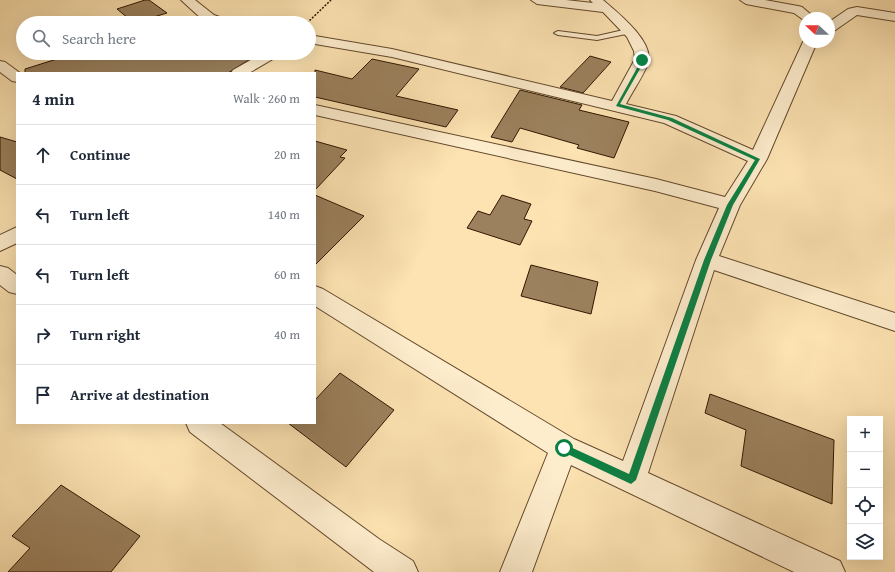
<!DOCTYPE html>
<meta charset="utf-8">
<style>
body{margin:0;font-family:"Gentium Book Plus",serif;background:#f6f6f7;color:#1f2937}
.controls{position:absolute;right:12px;bottom:12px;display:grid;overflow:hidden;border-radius:0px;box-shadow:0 4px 16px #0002}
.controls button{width:36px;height:36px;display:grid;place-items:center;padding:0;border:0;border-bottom:1px solid #e0e1e3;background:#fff;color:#1f2937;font:20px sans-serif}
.compass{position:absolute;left:799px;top:12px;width:36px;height:36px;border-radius:50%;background:#fff;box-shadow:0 4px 16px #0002;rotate:292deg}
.stop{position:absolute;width:12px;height:12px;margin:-9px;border:3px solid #0b8043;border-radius:50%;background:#fff}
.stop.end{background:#0b8043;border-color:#fff;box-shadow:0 1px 4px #0008}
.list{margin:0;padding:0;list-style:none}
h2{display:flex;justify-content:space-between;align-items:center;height:52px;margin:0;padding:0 16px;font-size:17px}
h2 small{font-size:13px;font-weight:400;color:#747a83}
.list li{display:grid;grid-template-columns:26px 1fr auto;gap:12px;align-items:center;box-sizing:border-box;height:60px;padding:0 16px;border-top:1px solid #e0e1e3}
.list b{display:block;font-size:15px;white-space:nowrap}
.list em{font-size:13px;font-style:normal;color:#747a83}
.icon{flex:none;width:22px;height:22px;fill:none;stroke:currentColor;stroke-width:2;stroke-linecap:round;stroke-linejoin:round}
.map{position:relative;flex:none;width:895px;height:572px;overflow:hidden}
.search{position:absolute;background:#fff;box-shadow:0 4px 16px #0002;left:16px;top:16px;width:300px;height:44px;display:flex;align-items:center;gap:10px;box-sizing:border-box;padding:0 14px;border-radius:22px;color:#747a83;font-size:15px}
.panel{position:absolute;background:#fff;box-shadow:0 4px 16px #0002;left:16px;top:72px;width:300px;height:352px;border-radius:0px}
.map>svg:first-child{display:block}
.building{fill:#9b815d;stroke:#301600}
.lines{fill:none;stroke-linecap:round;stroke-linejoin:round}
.service-casing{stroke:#63492c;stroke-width:2}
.minor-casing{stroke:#63492c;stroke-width:2}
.path{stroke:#301600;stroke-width:1.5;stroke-dasharray:2 1.5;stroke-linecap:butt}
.service{fill:#feedcd;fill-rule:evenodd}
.minor{fill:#feedcd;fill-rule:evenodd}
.route{fill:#0b8043}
</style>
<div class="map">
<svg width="895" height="572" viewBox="0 0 895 572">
<rect width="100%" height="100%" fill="#fde3b2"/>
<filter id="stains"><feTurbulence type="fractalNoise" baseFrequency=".005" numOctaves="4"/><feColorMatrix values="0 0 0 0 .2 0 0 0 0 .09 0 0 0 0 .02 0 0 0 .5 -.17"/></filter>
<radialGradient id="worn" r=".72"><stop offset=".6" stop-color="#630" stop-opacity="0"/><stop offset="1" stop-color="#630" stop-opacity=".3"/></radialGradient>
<g class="building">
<polygon points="145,0 149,0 167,13 134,23 117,9"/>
<polygon points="76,53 260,53 228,73 25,73 25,69"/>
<polygon points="590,56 611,62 583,93 560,87"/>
<polygon points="372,59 419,69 396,96 458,110 446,127 315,97 315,70 352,79"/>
<polygon points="520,90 582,105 579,110 629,122 614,158 577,148 579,145 520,128 512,142 491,137"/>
<polygon points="0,137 17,142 17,179 0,170"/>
<polygon points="315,141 347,150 340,157 345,158 315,190"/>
<polygon points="315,195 364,216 315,265"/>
<polygon points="502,195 531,204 524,219 532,221 520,245 467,228 478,211 490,215"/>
<polygon points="531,265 598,282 591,314 521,296"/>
<polygon points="340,373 394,410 346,467 288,423 315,423 315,400"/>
<polygon points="710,394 834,440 832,504 741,466 746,430 705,413"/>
<polygon points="61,485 140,536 111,572 8,572 30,548 12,536"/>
</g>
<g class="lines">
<defs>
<polygon id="service" points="628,29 631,29 631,33 597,40 558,35 554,33 558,31 597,36"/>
<g id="minor">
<polygon points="181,0 195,0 214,15 228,20 230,23 211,23 204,21"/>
<path d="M531,0h35l27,3 -3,-3h13c14,12 52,42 45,63 -5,14 -15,27 -22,41l50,12 77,34 50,-108 2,-3v3h12l-50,117 -27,46 -21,51 176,57v18l-181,-61 -66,203 192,88 5,11h-51l-223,-107 -39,107h-32l48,-119 -233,-147v-20l8,3 251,150 49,22 73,-201 23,-52 -64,-17 -340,-76v-10l341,74 69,18 23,-36 -84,-38 -272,-66 -83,-14v-8l83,14 220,52 23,-42 -1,-8 -7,-14 -24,-25 -66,-8z"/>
<polygon points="740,0 765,0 798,6 802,7 815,18 805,18 805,21 794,13 746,4"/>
<polygon points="857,7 895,13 895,21 857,15 834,31 829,32 829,22 848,9"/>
<polygon points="263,53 280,53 278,56 249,73 231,73 233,70"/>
<polygon points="0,61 5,62 20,73 17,73 17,82 12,81 0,72"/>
<polygon points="17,227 17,243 0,251 0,235"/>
<polygon points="0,266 8,268 17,275 17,294 9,292 0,285"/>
<polygon points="186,423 220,423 379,539 413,561 418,572 374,572 190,432"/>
</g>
</defs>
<use href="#service" class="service-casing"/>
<use href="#minor" class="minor-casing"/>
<polyline class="path" points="307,23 331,0"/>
<use href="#service" class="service"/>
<use href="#minor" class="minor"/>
</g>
<polygon class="route" points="642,59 645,60 620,104 672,118 760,159 733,205 711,260 636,480 631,484 561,451 560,448 564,444 629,474 704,260 727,205 755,160 668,120 616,106"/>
<rect width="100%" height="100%" filter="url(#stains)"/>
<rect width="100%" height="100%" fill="url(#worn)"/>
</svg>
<div class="controls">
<button>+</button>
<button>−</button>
<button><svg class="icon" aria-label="locate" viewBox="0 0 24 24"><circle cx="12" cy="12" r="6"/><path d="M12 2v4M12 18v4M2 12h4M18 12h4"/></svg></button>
<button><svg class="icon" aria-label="layers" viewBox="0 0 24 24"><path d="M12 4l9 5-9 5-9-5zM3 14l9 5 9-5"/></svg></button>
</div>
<svg class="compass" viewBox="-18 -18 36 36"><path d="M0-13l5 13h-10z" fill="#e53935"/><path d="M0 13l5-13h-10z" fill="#747a83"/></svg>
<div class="stop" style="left:564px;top:448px"></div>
<div class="stop end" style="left:642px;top:60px"></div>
<div class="search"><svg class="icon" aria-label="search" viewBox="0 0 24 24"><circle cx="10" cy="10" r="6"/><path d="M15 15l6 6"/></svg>Search here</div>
<section class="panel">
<h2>4 min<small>Walk · 260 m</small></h2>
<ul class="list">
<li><svg class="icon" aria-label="ahead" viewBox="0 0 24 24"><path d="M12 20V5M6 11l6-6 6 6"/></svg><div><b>Continue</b></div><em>20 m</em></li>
<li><svg class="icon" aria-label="left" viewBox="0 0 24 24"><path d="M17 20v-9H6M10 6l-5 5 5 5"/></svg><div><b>Turn left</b></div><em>140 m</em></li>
<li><svg class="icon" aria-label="left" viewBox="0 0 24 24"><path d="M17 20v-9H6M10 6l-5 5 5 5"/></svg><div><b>Turn left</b></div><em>60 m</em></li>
<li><svg class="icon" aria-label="right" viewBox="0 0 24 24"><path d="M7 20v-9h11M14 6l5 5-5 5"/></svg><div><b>Turn right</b></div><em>40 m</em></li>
<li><svg class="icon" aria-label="arrive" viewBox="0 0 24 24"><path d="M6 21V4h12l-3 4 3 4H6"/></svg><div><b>Arrive at destination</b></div></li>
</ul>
</section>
</div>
